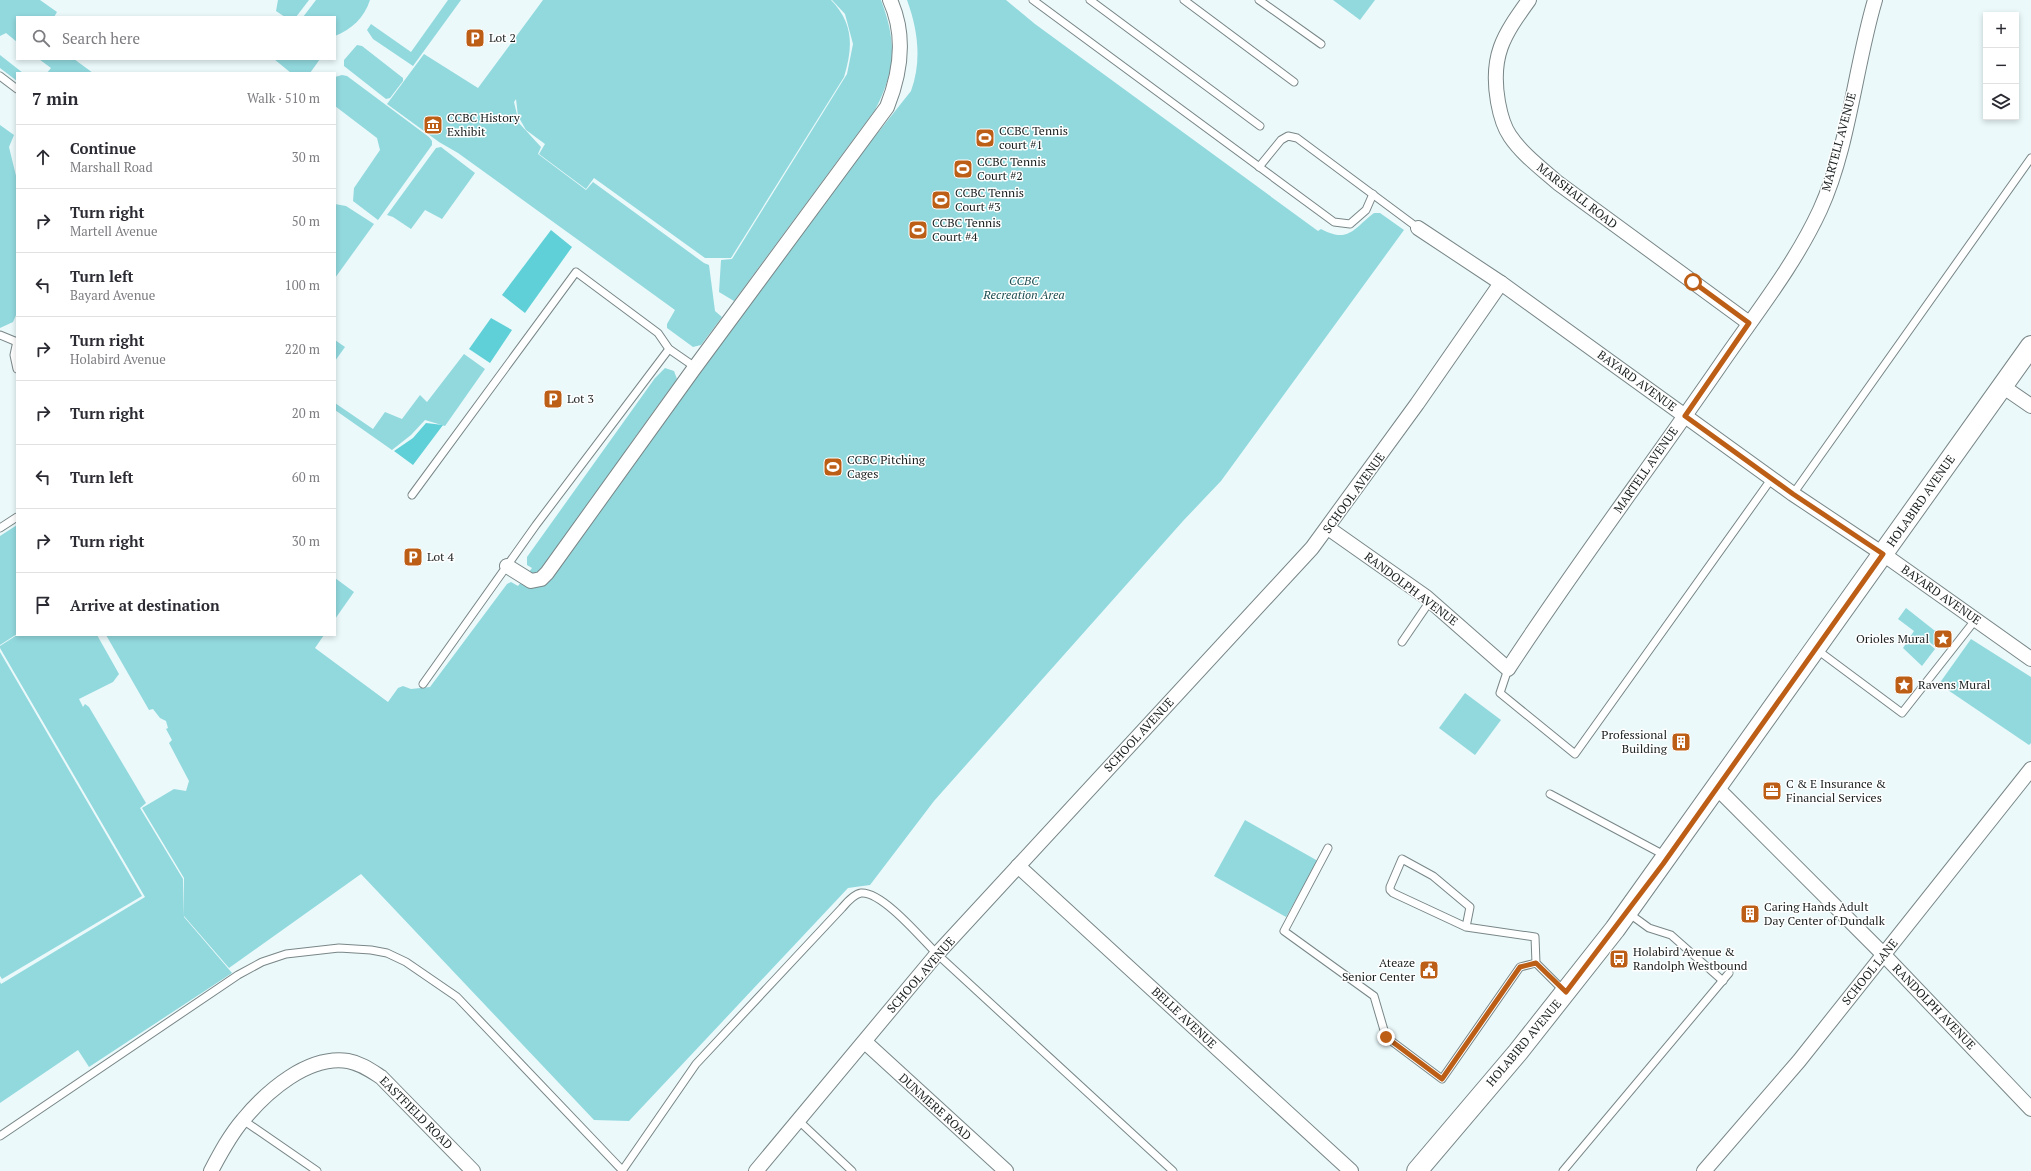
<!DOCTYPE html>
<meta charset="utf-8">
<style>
body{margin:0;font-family:"PT Serif",serif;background:#f2f2f3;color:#2b2b33}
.controls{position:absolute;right:12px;top:12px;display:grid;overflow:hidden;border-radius:0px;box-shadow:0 2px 6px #0003}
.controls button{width:36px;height:36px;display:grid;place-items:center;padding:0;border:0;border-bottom:1px solid #e1e1e2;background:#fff;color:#2b2b33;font:20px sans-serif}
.stop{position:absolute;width:12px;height:12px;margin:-9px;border:3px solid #bd5e17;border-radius:50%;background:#fff}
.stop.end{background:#bd5e17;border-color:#fff;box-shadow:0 1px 4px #0008}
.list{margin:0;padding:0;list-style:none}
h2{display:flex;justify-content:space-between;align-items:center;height:52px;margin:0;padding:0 16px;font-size:17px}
h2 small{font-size:13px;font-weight:400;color:#7c7c81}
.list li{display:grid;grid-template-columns:26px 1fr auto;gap:12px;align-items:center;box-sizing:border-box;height:64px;padding:0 16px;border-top:1px solid #e1e1e2}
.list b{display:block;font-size:15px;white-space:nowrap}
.list p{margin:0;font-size:13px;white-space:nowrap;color:#7c7c81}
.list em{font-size:13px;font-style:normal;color:#7c7c81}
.icon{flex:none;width:22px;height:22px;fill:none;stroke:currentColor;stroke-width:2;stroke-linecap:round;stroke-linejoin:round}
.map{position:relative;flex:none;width:2031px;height:1171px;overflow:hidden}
.search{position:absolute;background:#fff;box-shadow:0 2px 6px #0003;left:16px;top:16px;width:320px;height:44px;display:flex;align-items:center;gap:10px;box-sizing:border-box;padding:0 14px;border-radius:0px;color:#7c7c81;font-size:15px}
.panel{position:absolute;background:#fff;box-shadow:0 2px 6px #0003;left:16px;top:72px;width:320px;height:564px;border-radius:0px}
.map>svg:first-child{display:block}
.green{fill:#92d9de}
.forest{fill:#5fd0d7}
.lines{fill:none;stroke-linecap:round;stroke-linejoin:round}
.lane-casing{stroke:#798687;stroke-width:9}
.street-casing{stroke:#798687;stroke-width:16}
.secondary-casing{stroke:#798687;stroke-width:22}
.lane{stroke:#fff;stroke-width:7}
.street{stroke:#fff;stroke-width:14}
.secondary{stroke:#fff;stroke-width:20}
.route{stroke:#bd5e17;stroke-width:5}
.labels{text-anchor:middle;stroke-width:3;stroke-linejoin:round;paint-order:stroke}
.poi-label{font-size:12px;fill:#191e1e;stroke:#fff;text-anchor:start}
.street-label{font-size:12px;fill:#191e1e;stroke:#fff}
.park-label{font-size:12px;font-style:italic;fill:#1b4d50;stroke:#fff}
</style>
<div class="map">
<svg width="2031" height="1171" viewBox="0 0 2031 1171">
<rect width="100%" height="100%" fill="#ebf9fa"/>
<g class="green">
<polygon points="0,0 40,0 57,12 54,17 17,17 17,42 6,33 0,36"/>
<polygon points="278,0 309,0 296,17 285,17 276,11"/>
<path d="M316,0h54c-6,18 -18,29 -35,36v-19h-32z"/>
<polygon points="448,0 461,0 413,66 373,39 367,30 371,24 411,52"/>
<path d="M543,0h288c23,24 22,47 13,77l-113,181h-26l-111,-80 -8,11 -47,-35 6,-10 -19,-14 -8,-14 -2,-17 -2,3 5,21 22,24 -3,7 48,36 7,-8 111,81 5,2 6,46 7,6 -21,28 -8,2 -26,-19v-4l8,-14 -217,-157 -19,-11 -52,-38 37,-50 54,34z"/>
<path d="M832,0h49c16,43 15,69 -6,110l-141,191 -15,-9 2,-32 11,-1 115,-185 6,-30 -8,-30z"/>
<path d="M907,0h99l29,24 283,207 3,-2c28,15 33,-1 53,-16h6l24,17 -183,251 -38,40 -249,280 -64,84 -22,3 -219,233 -35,-1 -233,-246 -132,94 -45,-52v-38l-42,-70 32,-19 12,2 3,-10 -20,-38 3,-3 -6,-11 2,-1 -2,-7 -6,-3 -7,-9 -4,1 -43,-75h218l-9,13 73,54 10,-14 5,-2 8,3 19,-2 77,-103 4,-2 7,4 14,-18 -5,-3v-8l128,-179 10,-10 9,3 3,8 -52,72 286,-360c11,-30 7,-61 -4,-91z"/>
<polygon points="1333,0 1375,0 1360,20"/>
<polygon points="357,45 362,46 403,78 403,81 390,98 386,99 344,66 344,60"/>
<polygon points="0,55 23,73 17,73 17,81 0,68"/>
<polygon points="39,59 74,59 93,73 47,73 51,68"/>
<polygon points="274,59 320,59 310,73 291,73"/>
<polygon points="342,75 347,76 429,137 432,141 432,145 378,220 353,201 354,188 380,150 377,138 335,106 335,77"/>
<polygon points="0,125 14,135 9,147 17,180 17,313 13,322 0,328"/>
<polygon points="441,147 475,173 442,219 425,210 411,229 393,217 387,215 436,148"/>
<polygon points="335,204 346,206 374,224 335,278"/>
<polygon points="335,340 345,347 335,361"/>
<polygon points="464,354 485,369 445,426 425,420 411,435 392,450 335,410 335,403 373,429 385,412 402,419 420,395 427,402"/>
<polygon points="17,525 17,634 0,645 0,536"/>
<polygon points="335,578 354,592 335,619"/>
<polygon points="1906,608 1944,638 1936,647 1918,634 1935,649 1922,666 1903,648 1914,631 1898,619"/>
<polygon points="17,635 97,635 119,674 113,682 79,699 83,707 85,704 89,707 146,803 140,808 183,879 184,917 232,973 89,1067 78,1050 0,1103 0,982 1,984 145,897 0,648 0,646"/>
<polygon points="1971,639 2031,677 2031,743 2029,745 1939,684"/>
<polygon points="0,652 142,896 2,979 0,976"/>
<polygon points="1465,693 1501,720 1475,755 1439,728"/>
<polygon points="1245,820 1318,861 1286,917 1214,876"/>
</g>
<g class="forest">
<polygon points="551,230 572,247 525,313 502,295"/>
<polygon points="491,318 512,330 490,363 469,349"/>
<polygon points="426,423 443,425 413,465 394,451 413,438"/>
</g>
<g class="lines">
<defs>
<g id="lane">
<polyline points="1033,0 1334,222 1350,224 1366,210 1373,194"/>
<polyline points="1090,0 1260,126"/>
<polyline points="1184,0 1294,82"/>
<polyline points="1259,0 1321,44"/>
<polyline points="0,76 17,89"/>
<polyline points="1259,167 1281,140 1288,136 1297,138 1418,228"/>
<polyline points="0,335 17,342"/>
<polyline points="17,341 14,355 17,369"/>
<polyline points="1793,494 2031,158"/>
<polyline points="412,495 576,272 658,333 669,349 695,367"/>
<polyline points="0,528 17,517"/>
<polyline points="1402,642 1430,601"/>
<polyline points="1816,649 1902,713 1976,619"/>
<polyline points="1508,669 1500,693 1575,754 1772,478"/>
<polyline points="423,684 536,525 669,349"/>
<polyline points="1550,794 1666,856"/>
<polyline points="1328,848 1284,931 1374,996 1386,1037 1442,1079 1520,967 1536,963"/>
<polyline points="1627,912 1649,928 1671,935 1723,981"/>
<polyline points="1466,927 1470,907 1433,876 1402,859 1390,887 1390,890 1393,893 1466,927 1535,937 1536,963 1565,992"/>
<polyline points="243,1120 317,1171"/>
<polyline points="799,1121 852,1171"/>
<polyline points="0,1136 238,975 262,962 286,954 339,948 371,950 387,953 406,962 457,997 622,1170"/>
<path d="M622,1171l74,-107 146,-156c5,-6 12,-14 19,-15 21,-2 61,46 76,61l236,217"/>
<polyline points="1563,1171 1729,973"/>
</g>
<g id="street">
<path d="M1529,0c-26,36 -39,56 -31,102 2,11 5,24 12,34 12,18 32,33 48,47l191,140"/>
<polyline points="1418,228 1501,283 1793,494 1883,554 2031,659"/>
<polyline points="2002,386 2031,406"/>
<path d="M1328,528l98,69 82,72c68,-104 143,-203 213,-305 35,-51 73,-98 99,-154 29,-63 35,-143 55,-210"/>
<path d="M507,566l24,15 10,-2 6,-6 146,-203 194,-263c14,-35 19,-72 3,-107"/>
<polyline points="1717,788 1884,955 2031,1109"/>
<polyline points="1018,866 1351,1171"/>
<polyline points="865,1042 1006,1171"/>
<path d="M211,1171c9,-17 19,-36 32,-51 24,-29 65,-65 105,-59 12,2 22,9 33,16l92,94"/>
<polyline points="756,1171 937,954 1312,548 1417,404 1501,283"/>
<polyline points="1704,1171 1799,1061 2031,769"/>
</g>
<polyline id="secondary" points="1417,1171 1518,1052 1615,929 2031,346"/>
</defs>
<use href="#lane" class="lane-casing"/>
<use href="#street" class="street-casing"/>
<use href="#secondary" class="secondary-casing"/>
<use href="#lane" class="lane"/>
<use href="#street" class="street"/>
<use href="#secondary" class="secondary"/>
</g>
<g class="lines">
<polyline class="route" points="1386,1037 1442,1079 1520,967 1536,963 1566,992 1663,864 1883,554 1793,494 1685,416 1749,323 1693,282"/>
</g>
<defs>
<symbol id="parking-square" viewBox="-11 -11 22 22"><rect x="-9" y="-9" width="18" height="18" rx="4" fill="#bd5e17" stroke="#fff"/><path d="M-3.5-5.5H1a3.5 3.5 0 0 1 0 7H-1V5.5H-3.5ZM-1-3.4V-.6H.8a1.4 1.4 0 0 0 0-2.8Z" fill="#fff"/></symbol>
<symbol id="museum-square" viewBox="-11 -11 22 22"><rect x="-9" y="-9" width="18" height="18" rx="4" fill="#bd5e17" stroke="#fff"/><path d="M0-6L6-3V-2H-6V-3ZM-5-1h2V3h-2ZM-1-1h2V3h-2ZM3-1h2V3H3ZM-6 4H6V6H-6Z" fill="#fff"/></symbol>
<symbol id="stadium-square" viewBox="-11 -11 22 22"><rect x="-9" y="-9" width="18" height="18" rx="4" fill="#bd5e17" stroke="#fff"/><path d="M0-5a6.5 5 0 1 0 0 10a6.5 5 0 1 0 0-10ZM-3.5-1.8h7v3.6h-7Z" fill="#fff"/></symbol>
<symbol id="sight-square" viewBox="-11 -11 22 22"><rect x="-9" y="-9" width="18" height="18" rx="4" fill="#bd5e17" stroke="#fff"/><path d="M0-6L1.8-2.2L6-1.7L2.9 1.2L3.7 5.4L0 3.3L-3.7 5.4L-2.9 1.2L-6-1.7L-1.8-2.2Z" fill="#fff"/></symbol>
<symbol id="building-square" viewBox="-11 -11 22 22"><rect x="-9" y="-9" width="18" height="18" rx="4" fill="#bd5e17" stroke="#fff"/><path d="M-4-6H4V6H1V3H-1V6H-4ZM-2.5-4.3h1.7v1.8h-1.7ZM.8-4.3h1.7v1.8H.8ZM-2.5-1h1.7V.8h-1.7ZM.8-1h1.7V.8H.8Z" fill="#fff"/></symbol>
<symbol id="office-square" viewBox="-11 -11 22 22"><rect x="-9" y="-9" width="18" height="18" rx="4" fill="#bd5e17" stroke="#fff"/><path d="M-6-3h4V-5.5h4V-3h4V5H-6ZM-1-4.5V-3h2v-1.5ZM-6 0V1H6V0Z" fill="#fff"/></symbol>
<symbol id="bus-square" viewBox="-11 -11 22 22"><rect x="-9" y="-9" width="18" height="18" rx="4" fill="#bd5e17" stroke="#fff"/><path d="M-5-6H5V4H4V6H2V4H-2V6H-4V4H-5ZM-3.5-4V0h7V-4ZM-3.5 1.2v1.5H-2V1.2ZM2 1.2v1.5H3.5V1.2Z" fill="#fff"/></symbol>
<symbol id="civic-square" viewBox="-11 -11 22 22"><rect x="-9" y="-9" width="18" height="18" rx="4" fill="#bd5e17" stroke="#fff"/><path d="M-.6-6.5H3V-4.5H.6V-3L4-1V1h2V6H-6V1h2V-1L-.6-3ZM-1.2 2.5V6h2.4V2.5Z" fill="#fff"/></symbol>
</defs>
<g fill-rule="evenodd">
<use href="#parking-square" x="464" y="27" width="22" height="22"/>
<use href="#museum-square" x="422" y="114" width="22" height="22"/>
<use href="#stadium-square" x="974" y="127" width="22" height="22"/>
<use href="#stadium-square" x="952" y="158" width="22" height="22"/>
<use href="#stadium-square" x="930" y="189" width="22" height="22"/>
<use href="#stadium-square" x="907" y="219" width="22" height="22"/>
<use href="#parking-square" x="542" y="388" width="22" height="22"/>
<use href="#stadium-square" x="822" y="456" width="22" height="22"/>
<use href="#parking-square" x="402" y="546" width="22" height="22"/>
<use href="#sight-square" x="1932" y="628" width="22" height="22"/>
<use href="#sight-square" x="1893" y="674" width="22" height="22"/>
<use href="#building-square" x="1670" y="731" width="22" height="22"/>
<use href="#office-square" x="1761" y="780" width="22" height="22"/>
<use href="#building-square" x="1739" y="903" width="22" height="22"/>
<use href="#bus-square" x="1608" y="948" width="22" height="22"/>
<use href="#civic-square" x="1418" y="959" width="22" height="22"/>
</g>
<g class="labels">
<g class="poi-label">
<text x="489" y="42">Lot 2</text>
<text x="447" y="122">CCBC History<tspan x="447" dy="14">Exhibit</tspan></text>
<text x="999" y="135">CCBC Tennis<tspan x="999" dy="14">court #1</tspan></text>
<text x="977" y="166">CCBC Tennis<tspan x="977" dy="14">Court #2</tspan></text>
<text x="955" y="197">CCBC Tennis<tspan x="955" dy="14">Court #3</tspan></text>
<text x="932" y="227">CCBC Tennis<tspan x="932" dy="14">Court #4</tspan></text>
<text x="567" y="403">Lot 3</text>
<text x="847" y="464">CCBC Pitching<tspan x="847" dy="14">Cages</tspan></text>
<text x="427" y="561">Lot 4</text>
<text x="1929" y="643" text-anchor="end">Orioles Mural</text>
<text x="1918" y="689">Ravens Mural</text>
<text x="1667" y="739" text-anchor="end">Professional<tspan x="1667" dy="14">Building</tspan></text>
<text x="1786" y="788">C &amp; E Insurance &amp;<tspan x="1786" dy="14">Financial Services</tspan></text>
<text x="1764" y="911">Caring Hands Adult<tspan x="1764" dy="14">Day Center of Dundalk</tspan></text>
<text x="1633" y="956">Holabird Avenue &amp;<tspan x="1633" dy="14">Randolph Westbound</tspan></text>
<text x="1415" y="967" text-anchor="end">Ateaze<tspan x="1415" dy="14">Senior Center</tspan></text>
</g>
<g class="street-label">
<text transform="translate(1839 142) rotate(-75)" y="4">MARTELL AVENUE</text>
<text transform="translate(1577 196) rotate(38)" y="4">MARSHALL ROAD</text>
<text transform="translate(1637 381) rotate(36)" y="4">BAYARD AVENUE</text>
<text transform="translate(1646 470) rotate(-55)" y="4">MARTELL AVENUE</text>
<text transform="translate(1354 493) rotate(-54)" y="4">SCHOOL AVENUE</text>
<text transform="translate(1921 501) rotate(-55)" y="4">HOLABIRD AVENUE</text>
<text transform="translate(1411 589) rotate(37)" y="4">RANDOLPH AVENUE</text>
<text transform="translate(1941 595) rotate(35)" y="4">BAYARD AVENUE</text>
<text transform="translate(1139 735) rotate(-47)" y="4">SCHOOL AVENUE</text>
<text transform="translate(1870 972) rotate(-51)" y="4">SCHOOL LANE</text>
<text transform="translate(921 975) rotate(-49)" y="4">SCHOOL AVENUE</text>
<text transform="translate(1934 1007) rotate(46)" y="4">RANDOLPH AVENUE</text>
<text transform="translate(1184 1018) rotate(43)" y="4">BELLE AVENUE</text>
<text transform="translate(1524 1043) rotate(-50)" y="4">HOLABIRD AVENUE</text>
<text transform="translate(935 1107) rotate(42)" y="4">DUNMERE ROAD</text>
<text transform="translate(416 1113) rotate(45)" y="4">EASTFIELD ROAD</text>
</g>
<g class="park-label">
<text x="1024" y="285">CCBC<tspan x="1024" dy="14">Recreation Area</tspan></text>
</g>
</g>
</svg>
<div class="controls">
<button>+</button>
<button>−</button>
<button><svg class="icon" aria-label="layers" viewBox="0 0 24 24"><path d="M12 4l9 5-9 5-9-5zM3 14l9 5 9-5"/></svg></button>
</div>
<div class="stop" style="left:1693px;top:282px"></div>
<div class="stop end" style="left:1386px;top:1037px"></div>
<div class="search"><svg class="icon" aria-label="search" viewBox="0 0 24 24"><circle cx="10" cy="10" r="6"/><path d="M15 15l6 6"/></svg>Search here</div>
<section class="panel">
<h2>7 min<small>Walk · 510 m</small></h2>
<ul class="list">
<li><svg class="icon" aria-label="ahead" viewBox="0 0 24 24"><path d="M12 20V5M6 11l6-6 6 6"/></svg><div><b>Continue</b><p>Marshall Road</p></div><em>30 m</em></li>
<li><svg class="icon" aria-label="right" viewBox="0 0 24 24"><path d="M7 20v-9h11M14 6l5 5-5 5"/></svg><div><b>Turn right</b><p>Martell Avenue</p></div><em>50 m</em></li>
<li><svg class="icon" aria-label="left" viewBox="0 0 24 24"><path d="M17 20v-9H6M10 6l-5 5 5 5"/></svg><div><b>Turn left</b><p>Bayard Avenue</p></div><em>100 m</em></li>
<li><svg class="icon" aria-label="right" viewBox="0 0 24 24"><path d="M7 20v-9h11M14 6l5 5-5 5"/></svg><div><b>Turn right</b><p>Holabird Avenue</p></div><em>220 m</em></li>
<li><svg class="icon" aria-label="right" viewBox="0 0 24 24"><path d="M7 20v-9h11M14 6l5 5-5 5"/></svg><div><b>Turn right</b></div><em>20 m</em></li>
<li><svg class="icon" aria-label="left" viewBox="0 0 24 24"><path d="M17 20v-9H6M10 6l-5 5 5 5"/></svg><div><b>Turn left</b></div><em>60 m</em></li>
<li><svg class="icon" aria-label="right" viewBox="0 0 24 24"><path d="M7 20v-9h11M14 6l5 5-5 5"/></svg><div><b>Turn right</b></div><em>30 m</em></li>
<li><svg class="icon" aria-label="arrive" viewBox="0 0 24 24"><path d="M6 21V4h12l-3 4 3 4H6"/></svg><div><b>Arrive at destination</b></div></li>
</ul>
</section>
</div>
